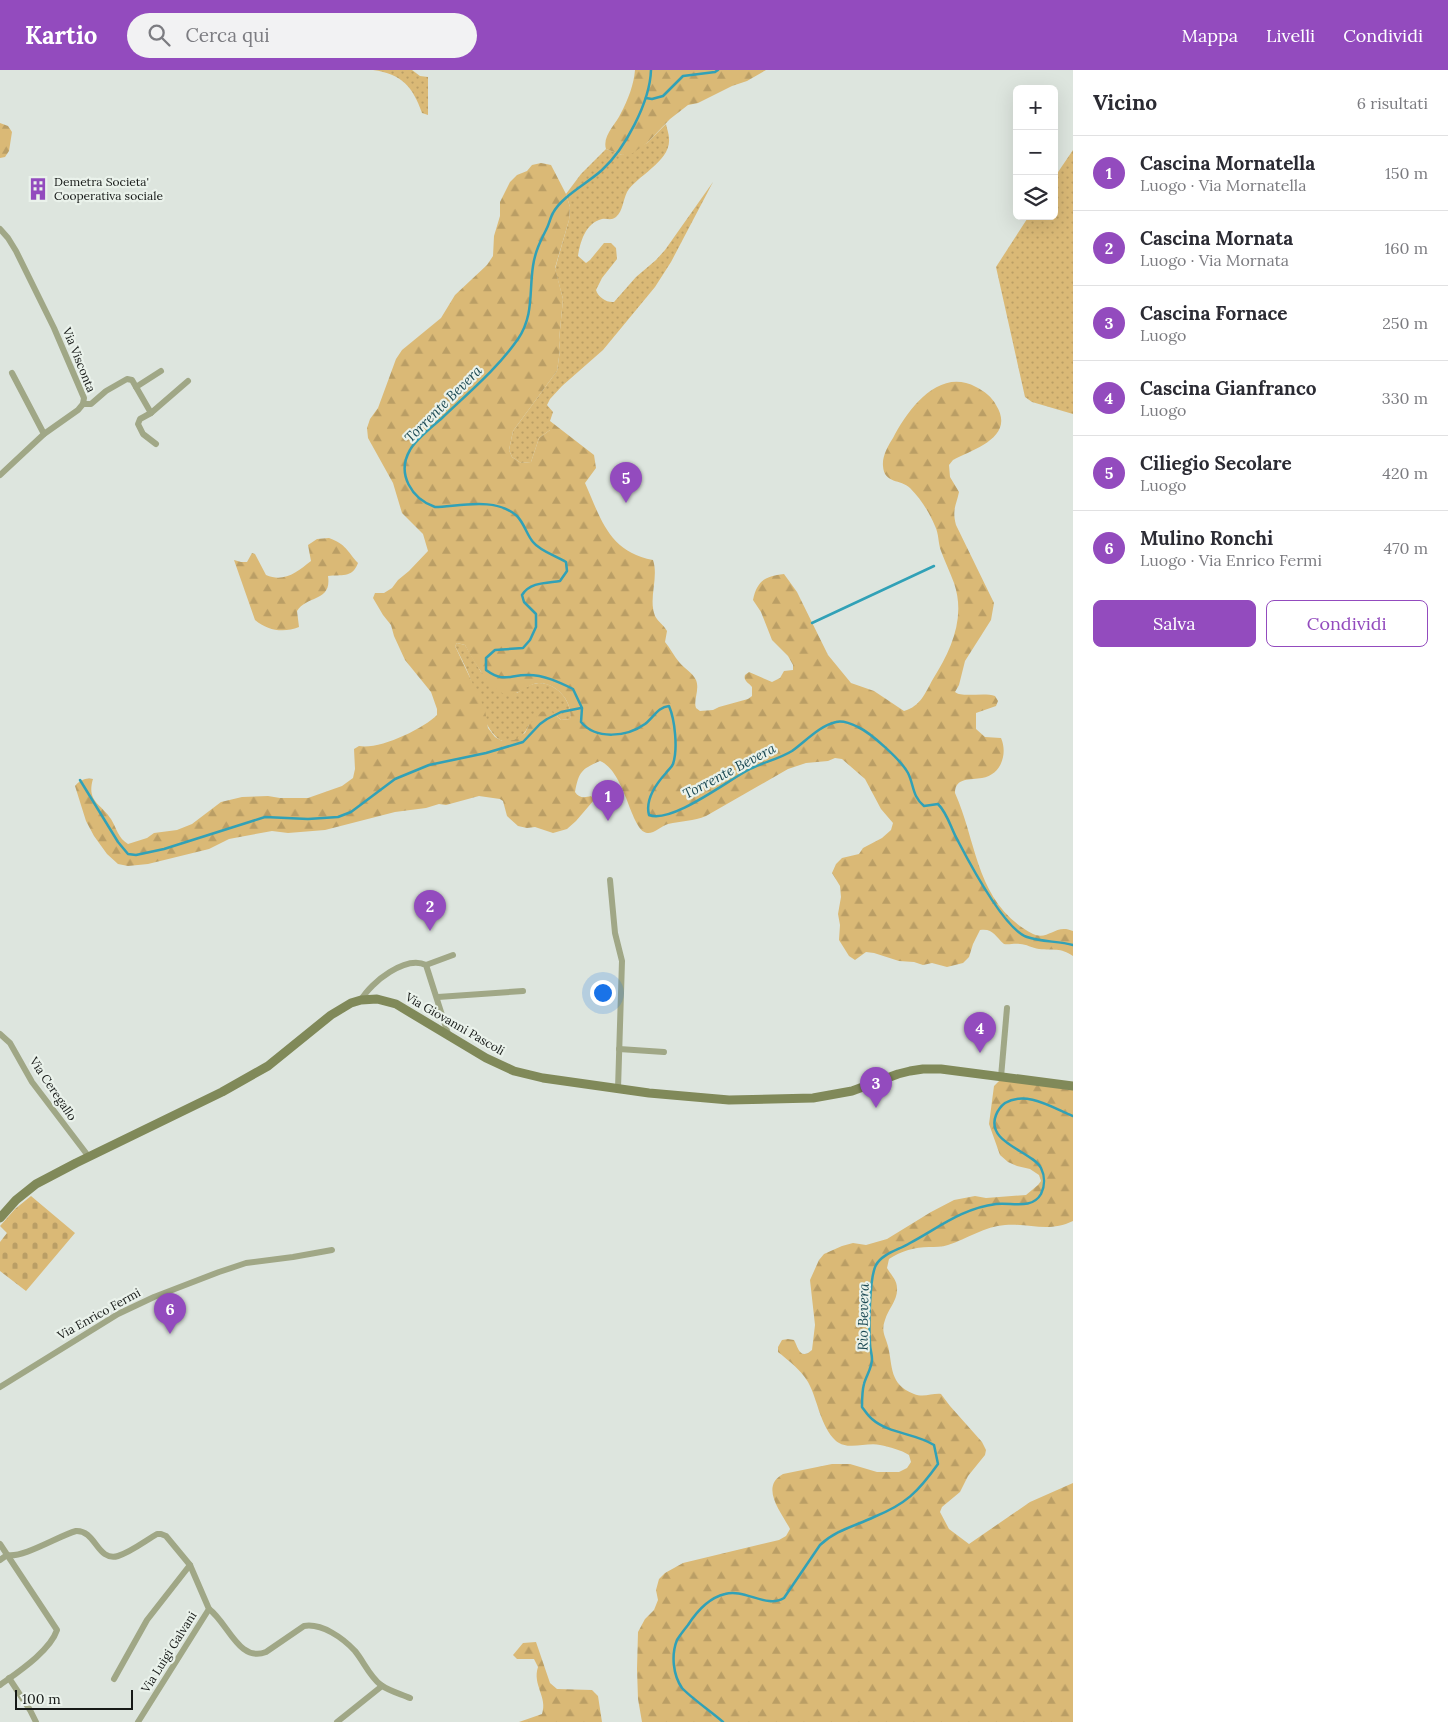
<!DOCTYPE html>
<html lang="it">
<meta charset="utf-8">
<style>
body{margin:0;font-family:Lora,serif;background:#f2f2f3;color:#2b2b33}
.controls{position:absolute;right:15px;top:15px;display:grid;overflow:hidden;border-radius:8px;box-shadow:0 5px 20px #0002}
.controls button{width:45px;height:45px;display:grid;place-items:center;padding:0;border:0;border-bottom:1px solid #e1e1e2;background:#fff;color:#2b2b33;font:25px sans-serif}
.scale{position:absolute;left:15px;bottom:12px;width:118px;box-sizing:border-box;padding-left:5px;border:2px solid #161917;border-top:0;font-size:14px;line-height:18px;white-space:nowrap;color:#161917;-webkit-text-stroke:4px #eaf2eb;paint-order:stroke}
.you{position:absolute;left:602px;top:922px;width:18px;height:18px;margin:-12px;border:4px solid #fff;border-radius:50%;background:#1a73e8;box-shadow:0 0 0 8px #1a73e833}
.badge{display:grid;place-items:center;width:32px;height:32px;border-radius:50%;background:#934bbe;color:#fff;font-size:16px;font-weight:700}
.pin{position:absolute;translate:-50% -41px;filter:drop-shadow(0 1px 2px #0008)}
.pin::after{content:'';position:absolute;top:26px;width:18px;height:15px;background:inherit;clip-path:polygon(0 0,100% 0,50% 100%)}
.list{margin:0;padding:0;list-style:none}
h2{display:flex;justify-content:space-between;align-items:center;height:65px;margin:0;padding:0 20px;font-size:21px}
h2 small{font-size:16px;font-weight:400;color:#7c7c81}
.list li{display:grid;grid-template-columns:32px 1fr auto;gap:15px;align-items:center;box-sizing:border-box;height:75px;padding:0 20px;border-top:1px solid #e1e1e2}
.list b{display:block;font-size:19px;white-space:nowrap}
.list p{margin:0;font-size:16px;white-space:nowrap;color:#7c7c81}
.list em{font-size:16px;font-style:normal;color:#7c7c81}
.actions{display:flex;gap:10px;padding:15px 20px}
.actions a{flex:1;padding:11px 0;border:1px solid #934bbe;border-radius:8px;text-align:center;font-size:18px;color:#934bbe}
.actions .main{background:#934bbe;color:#fff}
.icon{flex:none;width:28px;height:28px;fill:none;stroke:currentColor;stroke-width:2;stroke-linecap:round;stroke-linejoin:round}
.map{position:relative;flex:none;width:1073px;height:1652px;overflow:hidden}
header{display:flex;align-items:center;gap:30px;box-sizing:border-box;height:70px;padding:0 25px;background:#934bbe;color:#fff}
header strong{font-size:24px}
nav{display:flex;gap:28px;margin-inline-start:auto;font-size:18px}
.search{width:350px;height:45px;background:#f2f2f3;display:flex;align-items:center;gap:12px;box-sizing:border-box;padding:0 18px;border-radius:28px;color:#7c7c81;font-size:19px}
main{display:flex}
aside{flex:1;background:#fff}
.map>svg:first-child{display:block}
.green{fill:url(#green-dots)}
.forest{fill:url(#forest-firs);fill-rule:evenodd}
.cemetery{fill:url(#cemetery-stones)}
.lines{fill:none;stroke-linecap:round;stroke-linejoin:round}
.stream{stroke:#31a1b7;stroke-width:2.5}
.street{stroke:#a0a786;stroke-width:6}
.secondary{stroke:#808959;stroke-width:9}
.labels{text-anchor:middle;stroke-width:4.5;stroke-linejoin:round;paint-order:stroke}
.poi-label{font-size:12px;fill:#161917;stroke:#eaf2eb;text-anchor:start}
.street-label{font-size:12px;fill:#161917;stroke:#eaf2eb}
.water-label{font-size:14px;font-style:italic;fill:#1b4953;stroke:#eaf2eb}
</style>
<header>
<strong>Kartio</strong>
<div class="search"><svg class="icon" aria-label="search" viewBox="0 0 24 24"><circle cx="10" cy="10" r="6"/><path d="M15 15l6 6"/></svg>Cerca qui</div>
<nav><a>Mappa</a><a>Livelli</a><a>Condividi</a></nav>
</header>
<main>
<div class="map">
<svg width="1073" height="1652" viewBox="0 0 1073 1652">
<defs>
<pattern id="green-dots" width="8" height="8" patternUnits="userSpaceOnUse" patternTransform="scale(1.25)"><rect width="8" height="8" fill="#dab976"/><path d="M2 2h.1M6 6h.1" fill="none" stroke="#ba9e65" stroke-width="1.8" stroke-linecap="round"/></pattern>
<pattern id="forest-firs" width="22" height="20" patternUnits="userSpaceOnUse" patternTransform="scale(1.25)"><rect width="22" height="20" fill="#dab976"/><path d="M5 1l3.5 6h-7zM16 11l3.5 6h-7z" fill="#ba9e65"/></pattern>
<pattern id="cemetery-stones" width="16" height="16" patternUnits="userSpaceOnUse" patternTransform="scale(1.25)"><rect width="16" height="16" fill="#dab976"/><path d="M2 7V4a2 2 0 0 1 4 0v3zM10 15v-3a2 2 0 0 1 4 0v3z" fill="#ba9e65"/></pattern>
</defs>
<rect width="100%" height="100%" fill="#dde5de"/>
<g class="green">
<path d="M373,0h39l8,6 8,1v38l-6,-2c-9,-26 -20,-39 -49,-43z"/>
<path d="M666,54c1,5 3,10 3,15 2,22 -32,37 -42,53 -4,8 -4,19 -11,25 -5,4 -9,1 -14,2 -17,4 -22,24 -24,37l8,7 4,-3 14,-17h7l5,5 1,11 -15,19 -6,12c2,7 11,13 18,12l22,-25 20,-17 9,-10 48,-68 -42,80 -16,25 -52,63 -41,36 -12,13 -3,6 6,7 -3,9v9l-11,8 -8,24 -10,1 -9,-6 -3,-7 4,-19 44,-60 3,-21 -1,-10 4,-41 -8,-30 14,-49 1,-13 -4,-13 15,-20 25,-25 16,6 25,-12z"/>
<polygon points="1073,80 1073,344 1032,332 1025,327 996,197 1029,146 1054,146 1054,108"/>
<path d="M457,573l8,2 16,27 36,21c7,-5 13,-9 22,-10 18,0 34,19 31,36l-9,1 -4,-4 -28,9c-4,8 -8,13 -17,16 -24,9 -37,-50 -43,-66 -4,-10 -9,-19 -14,-29z"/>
</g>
<g class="forest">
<path d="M635,0h131l-19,11 -15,5 -34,17 -10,2 -18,14 -23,24 -14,10 -11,2 -16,-6c-4,-13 10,-25 15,-36 7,-13 13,-29 14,-43z"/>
<polygon points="0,53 8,56 12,62 9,81 5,87 0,88"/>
<path d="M541,93l10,2 15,29 4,13 -1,13 -14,48 8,31 -4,41 1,10 -3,21 -44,60 -4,19 3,7 9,6 10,-1 8,-24 11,-8v-9l44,34 2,13 -11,15c16,36 24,69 68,77 6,18 -5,38 2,56 3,6 9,9 12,15l-2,11c5,6 9,14 14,20 6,7 13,10 17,18 4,10 -3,20 0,28l4,3 13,-1 6,-3 29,-8 4,-3v-9c-3,-4 -9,-6 -7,-12l4,-3 23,10 8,-4 4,-7 9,-1v-5l-5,-9 -16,-16 -11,-28 -8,-12c4,-19 12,-24 31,-26l13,18 31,63 23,28 23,8 30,20c17,-5 21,-18 29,-32 18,-29 33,-61 21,-96 -4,-11 -9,-21 -13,-32 -3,-8 -2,-17 -6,-25 -6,-14 -14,-27 -25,-38 -9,-9 -26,-4 -27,-22 -1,-10 5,-20 10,-28 15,-29 46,-71 83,-51 8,4 16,10 20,18 20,32 -22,44 -43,55l-4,5 1,12 9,15c-3,14 -7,18 -3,33l38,78 -3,17 -26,41 -6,24 -4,7c7,6 29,0 40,4l3,5 -2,5 -20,7v16l9,8 16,1c7,16 0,37 -19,40 -11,2 -27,-1 -27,15 23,52 21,111 78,141 16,7 22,-11 40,-3v25c-13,-9 -19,-5 -34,-7 -7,-1 -13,-5 -19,-5 -6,-1 -11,1 -16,0 -9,-8 -11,-16 -24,-14l-7,14 -4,13 -6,6 -16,4 -15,-4 -9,2 -9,-3 -15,-1 -25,-8 -8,-1 -11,8 -6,-4 -10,-16 1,-15 -2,-11 3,-17 -1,-11 -8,-13 4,-9 6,-6 17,-4 4,-6 19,-10 9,-8 2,-7 -12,-14 -16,-30 -23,-20 -7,-1 -7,3 -22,2 -18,6 -82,47c-12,5 -25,5 -38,8 -7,2 -14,10 -21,9 -17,-3 -21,-61 -47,-72 -18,8 -21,10 -25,31 4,6 9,6 16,4l3,4 -18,21 -9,8 -14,4 -18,-6 -8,1 -9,-2 -11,-10 -4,-15 -3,-2 -21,-3 -33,9 -7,-1 -13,4 -31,4 -70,18 -37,3 -16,-2 -27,5 -16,3 -20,10 -61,15 -20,2 -10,-2 -11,-10 -13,-18 -8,-15 -11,-35c4,-5 11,-9 18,-7 -7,23 9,25 18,40 6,10 7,19 17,25l19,-6 7,-5 23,-3 15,-6 29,-22 21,-5 26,-1 12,2h28l34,-12 11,-8 2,-9 -1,-20 5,-3c20,4 64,-17 78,-31v-6l-6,-17 -26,-32 -11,-24 -3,-11 -8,-10 -10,-17 2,-5h9l8,-5 6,-8 11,-9 19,-20 -5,-17 -21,-21 -9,-30 -25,-45 -1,-10 3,-9 8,-11 18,-49 6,-9 39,-32 14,-23 32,-30 6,-9 1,-20 6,-20v-14l10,-20 7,-7 10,-4 5,-6zM457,573l8,2c10,19 22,39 40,50 3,0 8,-1 11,-2 9,-3 15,-11 25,-10 17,2 32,19 29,36l-9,1 -10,-9 -10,1 -12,13 -4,8 -11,7 -12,1 -7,-4 -7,-9 -3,-18 -4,-9 -26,-55z"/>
<path d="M329,468c18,7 17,12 29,25 -6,16 -17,11 -30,13 4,26 -21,19 -31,35l2,16c-15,6 -31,4 -44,-7l-21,-60 7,2h6l5,-9 3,1 11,21c18,8 31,-3 45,-14l-3,-16 9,-6z"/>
<path d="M1000,1010l73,10v131c-25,12 -43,2 -68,4 -20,1 -38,14 -57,20 -6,2 -13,2 -19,2 -14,0 -28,4 -40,12l-2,9c4,7 10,12 10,20 1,12 -9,21 -12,32 -4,11 0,16 3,26 5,21 1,38 26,48 9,4 19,-1 27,0l9,12 32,36 4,8 -1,5 -17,21 -8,16 -18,15 -2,5 9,17 20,15 61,-42 43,-19v239h-431l-4,-23 -1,-30 1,-37 7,-13 9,-9 4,-10 -2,-10 3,-11 6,-6 18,-10 96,-23 7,-4 4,-7c-8,-16 -31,-42 -7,-55l49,-10h18l27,8h22l8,-4 4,-6 -2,-7c-8,-5 -19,-8 -29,-10 -14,-3 -32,6 -44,-4 -16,-15 -18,-41 -28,-59 -8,-13 -19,-21 -30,-30v-5l4,-7 6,-1 6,1c4,7 6,21 18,10l3,-25 -5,-45 9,-20 5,-6 18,-8 11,-3 13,2 21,-6 44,-27 23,-12 21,-4 11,2 40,-3 12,-10 3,-4 -2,-6 -9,-6 -13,-3 -9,-4 -8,-7 -11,-31 5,-38z"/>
<path d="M536,1572l14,41 7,6 35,1 6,6 4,26h-83l23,-8c6,-17 -10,-29 -4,-47l-4,-8h-17l-4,-4 10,-12z"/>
</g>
<polygon class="cemetery" points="31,1126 75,1163 26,1221 0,1201 0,1172 7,1163 0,1156 15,1139"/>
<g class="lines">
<g class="stream">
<path d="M651,0c-1,32 -26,79 -49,100 -14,13 -40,26 -49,43 -3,5 -4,12 -7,17 -6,12 -11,22 -13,36 -4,26 1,49 -15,73 -21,30 -50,54 -76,79 -10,9 -26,21 -32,32 -14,24 2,49 25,57 26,-1 61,-10 82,9 7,7 10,19 16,26 7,9 23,14 33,20l1,9 -7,10c-13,2 -30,1 -38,14l2,7 12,12v13l-6,13 -7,8 -28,2 -9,8v12c18,13 22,5 42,5 16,0 31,7 45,14l9,19 -1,14c15,18 46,15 64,2 9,-7 13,-17 24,-18 6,14 9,43 4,58 -1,3 -5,6 -7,9 -10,11 -21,27 -17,42 23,9 79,-35 101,-46 14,-7 29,-10 42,-18 14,-10 27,-25 44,-29 7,-2 16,2 22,5 13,6 43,33 50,46 6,12 4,23 16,33l14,-2c10,10 13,25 20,37 12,23 46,88 69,96 14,5 31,4 46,8"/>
<polyline points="646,28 652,29 663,26 683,6 715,2 718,0"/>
<polyline points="812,553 934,496"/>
<polyline points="80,710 118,772 128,784 136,785 164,779 265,747 308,749 338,747 351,742 395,709 429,695 486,683 523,672 540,654 547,649 561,642 581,638"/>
<path d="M723,1652c-10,-9 -33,-25 -41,-34 -9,-13 -11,-33 -5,-48 3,-5 7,-10 11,-15 9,-14 20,-27 37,-31 19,-6 42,15 59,4l36,-53c16,-15 35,-19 54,-28 32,-13 44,-25 64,-53l-4,-19c-19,-12 -45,-11 -62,-26 -4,-3 -7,-8 -10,-12 0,-7 0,-16 2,-23 2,-8 8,-16 8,-25 0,-5 -2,-10 -2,-15 -1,-15 -1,-66 6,-79 7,-12 23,-15 34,-22 28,-15 53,-35 86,-39 15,-2 36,6 45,-10 4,-8 4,-18 0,-26 -9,-17 -56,-25 -45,-53 2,-5 5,-9 9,-12 21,-13 48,5 68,13"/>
</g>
<g class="street">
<polyline points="0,159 8,168 16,181 54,258 84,328 83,334 78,340 44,364 0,405"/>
<polyline points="12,303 44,364"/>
<polyline points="136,317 161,301"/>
<polyline points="83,334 91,334 106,321 127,309 132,310 151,343 188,311"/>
<polyline points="151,343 140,349 138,354 143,364 156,374"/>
<polyline points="610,810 615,863 622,891 618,1019"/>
<polyline points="426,895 453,885"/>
<polyline points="438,927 523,921"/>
<path d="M361,930c10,-18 45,-45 65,-35l23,72"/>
<polyline points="0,964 10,973 32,1012 89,1087"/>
<polyline points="619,979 664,982"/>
<polyline points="1001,1007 1007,938"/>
<polyline points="0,1317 118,1244 154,1227 219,1202 246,1193 293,1187 332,1180"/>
<path d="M0,1474l57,86c-7,21 -39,42 -57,55"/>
<path d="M0,1490l7,-5c17,3 51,-19 69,-24 20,-1 21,31 42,25 13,-4 27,-15 39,-22h4l5,2 24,29 19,44 -71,113"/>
<path d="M209,1539c19,14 30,54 57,43l38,-26c18,-3 39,12 51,25 9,11 15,26 26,34 8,6 20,9 29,13"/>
<polyline points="9,1608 30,1640 36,1652"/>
<polyline points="114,1609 147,1550 190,1495"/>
<polyline points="337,1652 382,1616"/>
</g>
<polyline class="secondary" points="0,1148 16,1130 36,1114 76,1093 222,1022 268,996 331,945 351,933 361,930 377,929 396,934 486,988 514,1001 543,1008 649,1023 729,1030 813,1028 852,1021 898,1004 910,1001 923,999 941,999 1073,1016"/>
</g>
<defs>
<symbol id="building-bare" viewBox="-9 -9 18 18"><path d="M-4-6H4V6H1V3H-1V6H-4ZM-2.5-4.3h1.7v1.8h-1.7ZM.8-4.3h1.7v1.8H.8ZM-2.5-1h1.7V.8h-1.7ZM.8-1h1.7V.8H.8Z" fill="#934bbe" stroke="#eaf2eb" stroke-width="2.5" paint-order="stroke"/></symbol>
</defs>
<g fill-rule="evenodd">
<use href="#building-bare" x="22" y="103" width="32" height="32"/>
</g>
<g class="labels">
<g class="poi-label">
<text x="54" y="116">Demetra Societa'<tspan x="54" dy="14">Cooperativa sociale</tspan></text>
</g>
<g class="street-label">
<text transform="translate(79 290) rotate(68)" y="4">Via Visconta</text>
<text transform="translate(455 954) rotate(30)" y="4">Via Giovanni Pascoli</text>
<text transform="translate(53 1019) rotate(56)" y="4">Via Ceregallo</text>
<text transform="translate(99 1244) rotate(-29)" y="4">Via Enrico Fermi</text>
<text transform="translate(169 1582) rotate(-58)" y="4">Via Luigi Galvani</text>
</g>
<g class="water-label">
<text transform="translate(443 334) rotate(-45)" y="5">Torrente Bevera</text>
<text transform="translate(729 701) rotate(-28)" y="5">Torrente Bevera</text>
<text transform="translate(863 1247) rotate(-89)" y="5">Rio Bevera</text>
</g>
</g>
</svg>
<div class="controls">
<button>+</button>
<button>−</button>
<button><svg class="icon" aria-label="layers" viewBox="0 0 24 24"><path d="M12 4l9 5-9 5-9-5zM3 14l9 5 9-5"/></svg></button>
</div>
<div class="scale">100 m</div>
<div class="you"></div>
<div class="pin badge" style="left:608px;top:751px">1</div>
<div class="pin badge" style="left:430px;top:861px">2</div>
<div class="pin badge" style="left:876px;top:1038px">3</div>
<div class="pin badge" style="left:980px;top:983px">4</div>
<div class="pin badge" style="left:626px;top:433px">5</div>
<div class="pin badge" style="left:170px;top:1264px">6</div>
</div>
<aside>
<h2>Vicino<small>6 risultati</small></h2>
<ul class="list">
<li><span class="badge">1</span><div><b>Cascina Mornatella</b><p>Luogo · Via Mornatella</p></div><em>150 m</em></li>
<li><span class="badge">2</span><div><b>Cascina Mornata</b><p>Luogo · Via Mornata</p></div><em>160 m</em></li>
<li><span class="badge">3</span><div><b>Cascina Fornace</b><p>Luogo</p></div><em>250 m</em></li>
<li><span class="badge">4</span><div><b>Cascina Gianfranco</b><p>Luogo</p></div><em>330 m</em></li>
<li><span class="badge">5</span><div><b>Ciliegio Secolare</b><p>Luogo</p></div><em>420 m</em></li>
<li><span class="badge">6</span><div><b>Mulino Ronchi</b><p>Luogo · Via Enrico Fermi</p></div><em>470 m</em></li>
</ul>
<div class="actions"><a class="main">Salva</a><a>Condividi</a></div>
</aside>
</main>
